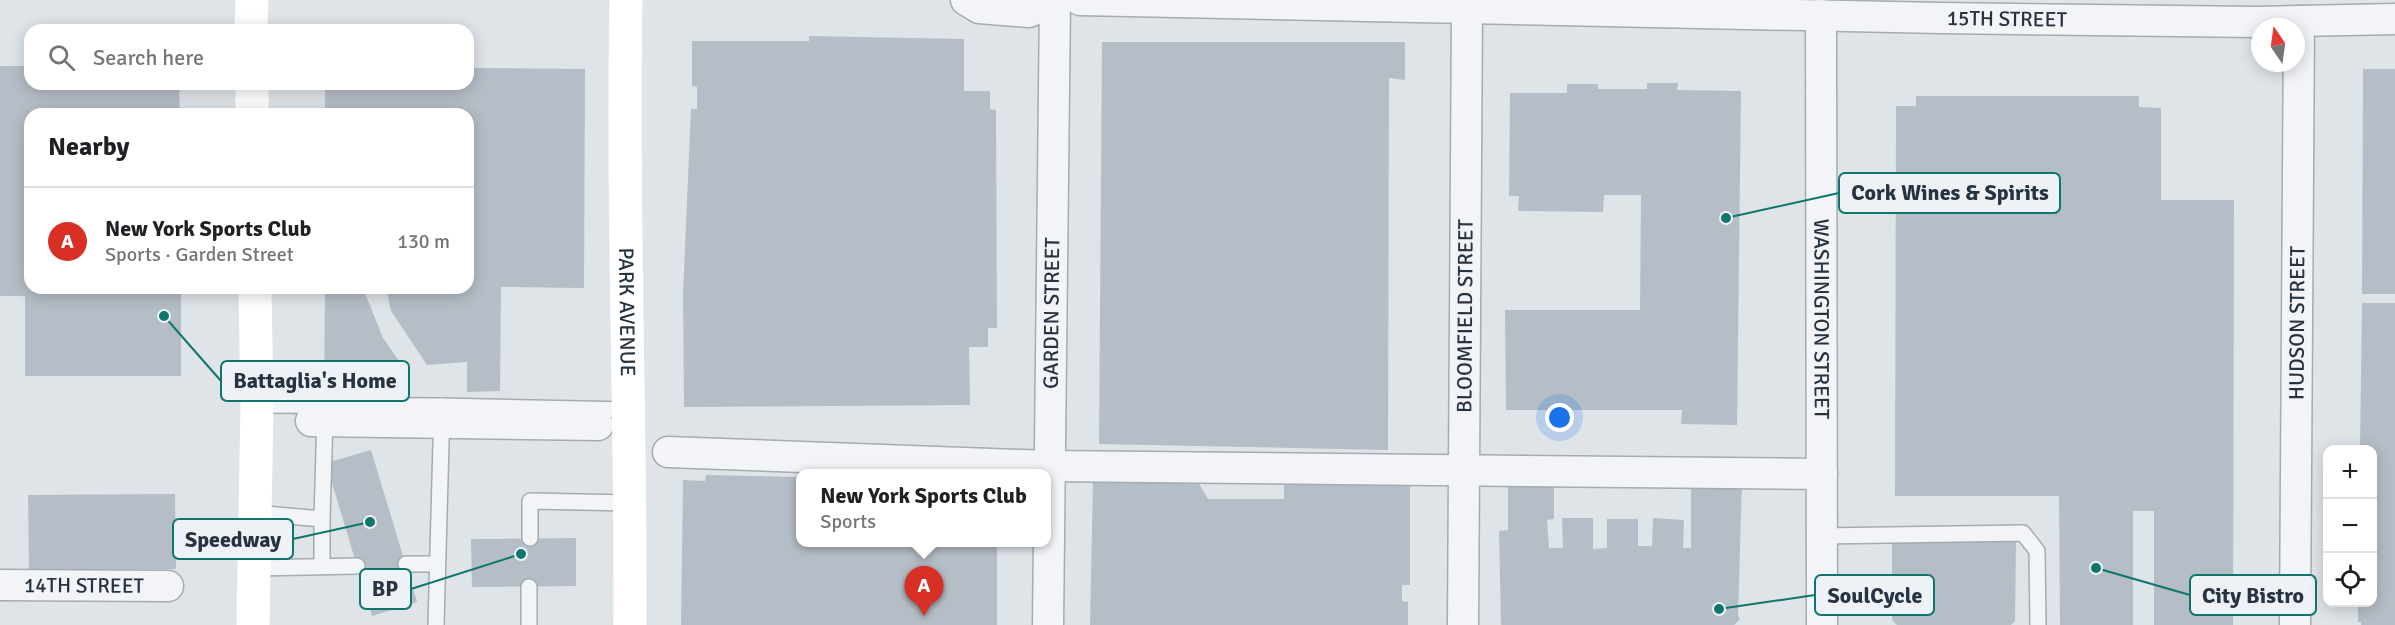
<!DOCTYPE html>
<meta charset="utf-8">
<style>
body{margin:0;font-family:Signika,sans-serif;background:#f6f6f6;color:#202124}
.controls{position:absolute;right:18px;bottom:18px;display:grid;overflow:hidden;border-radius:12px;box-shadow:0 3px 15px #0003}
.controls button{width:54px;height:54px;display:grid;place-items:center;padding:0;border:0;border-bottom:2px solid #e0e0e0;background:#fff;color:#202124;font:30px sans-serif}
.compass{position:absolute;left:2251px;top:18px;width:54px;height:54px;border-radius:50%;background:#fff;box-shadow:0 3px 15px #0003;rotate:347deg}
.you{position:absolute;left:1560px;top:418px;width:21px;height:21px;margin:-15px;border:4px solid #fff;border-radius:50%;background:#1a73e8;box-shadow:0 0 0 9px #1a73e833}
.badge{display:grid;place-items:center;width:39px;height:39px;border-radius:50%;background:#d93025;color:#fff;font-size:20px;font-weight:700}
.pin{position:absolute;translate:-50% -50px;filter:drop-shadow(0 2px 3px #0008)}
.pin::after{content:'';position:absolute;top:32px;width:21px;height:18px;background:inherit;clip-path:polygon(0 0,100% 0,50% 100%)}
.popup{position:absolute;left:796px;top:469px;width:255px;height:78px;box-sizing:border-box;display:grid;place-content:center;border-radius:12px;background:#fff;filter:drop-shadow(0 2px 4px #0005);font-size:20px;white-space:nowrap;color:#757577}
.popup b{font-size:22px;color:#202124}
.popup::after{content:'';position:absolute;left:50%;top:100%;margin-left:-12px;border:12px solid transparent;border-top-color:#fff}
.list{margin:0;padding:0;list-style:none}
h2{display:flex;justify-content:space-between;align-items:center;height:78px;margin:0;padding:0 24px;font-size:26px}
h2 small{font-size:20px;font-weight:400;color:#757577}
.list li{display:grid;grid-template-columns:39px 1fr auto;gap:18px;align-items:center;box-sizing:border-box;height:108px;padding:0 24px;border-top:2px solid #e0e0e0}
.list b{display:block;font-size:22px;white-space:nowrap}
.list p{margin:0;font-size:20px;white-space:nowrap;color:#757577}
.list em{font-size:20px;font-style:normal;color:#757577}
.icon{flex:none;width:33px;height:33px;fill:none;stroke:currentColor;stroke-width:2;stroke-linecap:round;stroke-linejoin:round}
.map{position:relative;flex:none;width:2395px;height:625px;overflow:hidden}
.search{position:absolute;background:#fff;box-shadow:0 3px 15px #0003;left:24px;top:24px;width:450px;height:66px;display:flex;align-items:center;gap:15px;box-sizing:border-box;padding:0 21px;border-radius:18px;color:#757577;font-size:22px}
.panel{position:absolute;background:#fff;box-shadow:0 3px 15px #0003;left:24px;top:108px;width:450px;height:186px;border-radius:18px}
.map>svg:first-child{display:block}
.building{fill:#b5bdc6}
.lines{fill:none;stroke-linecap:round;stroke-linejoin:round}
.lane-casing{stroke:#a4abb3;stroke-width:18}
.street-casing{stroke:#a4abb3;stroke-width:33}
.lane{stroke:#f2f4f7;stroke-width:15}
.street{stroke:#f2f4f7;stroke-width:30}
.secondary{stroke:#fff;stroke-width:33}
.labels{text-anchor:middle;stroke-width:6;stroke-linejoin:round;paint-order:stroke}
.street-label{font-size:21px;fill:#273341;stroke:#eef2f6}
.leader{fill:none;stroke:#0f766e;stroke-width:2}
.callout-dot{fill:#0f766e;stroke:#eef2f6;stroke-width:2}
.callout{fill:#eef2f6;stroke:#0f766e;stroke-width:2}
.callout-label{font-size:22px;text-anchor:middle;font-weight:bold;fill:#273341}
</style>
<div class="map">
<svg width="2395" height="625" viewBox="0 0 2395 625">
<rect width="100%" height="100%" fill="#dfe4e9"/>
<g class="building">
<polygon points="325,25 458,28 458,30 325,30"/>
<polygon points="809,36 964,39 964,91 990,91 990,109 996,110 997,328 988,328 988,347 969,347 970,405 684,407 683,294 691,109 697,109 697,87 692,86 692,41 809,41"/>
<polygon points="1102,42 1405,42 1405,80 1389,78 1388,450 1099,444"/>
<polygon points="0,66 30,66 30,84 179,84 180,114 30,114 30,288 181,288 181,376 25,376 25,296 0,296"/>
<polygon points="468,68 585,69 584,288 501,287 500,391 467,392 467,362 427,365 391,311 386,288 468,288 468,114 325,112 325,84 468,84"/>
<polygon points="2363,69 2395,69 2395,294 2362,294"/>
<polygon points="1647,83 1678,83 1677,90 1741,91 1737,425 1681,424 1682,410 1506,410 1505,310 1640,310 1641,195 1604,195 1603,212 1518,211 1519,196 1509,196 1510,93 1567,93 1567,84 1598,84 1598,89 1647,89"/>
<polygon points="1916,96 2139,96 2139,107 2161,108 2161,200 2234,200 2233,625 2154,625 2154,511 2133,511 2133,625 2060,625 2059,496 1895,496 1896,106 1916,106"/>
<polygon points="325,288 363,288 383,338 399,361 398,392 324,391"/>
<polygon points="2362,303 2395,303 2395,625 2361,625 2361,622 2358,622 2358,603 2373,603 2373,450 2360,450"/>
<polygon points="371,450 417,602 372,616 326,463"/>
<polygon points="706,475 801,477 801,543 997,543 997,625 681,625 683,480 705,481"/>
<polygon points="1284,478 1410,479 1410,585 1402,585 1402,601 1408,602 1408,625 1090,625 1093,480 1197,480 1208,499 1284,499"/>
<polygon points="1691,479 1742,481 1738,616 1740,619 1734,625 1501,625 1499,531 1508,530 1508,485 1554,484 1554,519 1547,520 1549,548 1563,548 1562,518 1593,518 1593,549 1607,548 1607,519 1638,519 1638,546 1652,546 1653,518 1684,520 1683,548 1691,548"/>
<polygon points="175,494 176,569 29,570 28,495"/>
<polygon points="576,538 576,586 472,587 471,539"/>
<polygon points="1892,540 2016,540 2015,621 2011,625 1897,625 1892,620"/>
</g>
<g class="lines">
<defs>
<g id="lane">
<polyline points="257,405 442,406 436,625"/>
<polyline points="442,406 630,410"/>
<polyline points="254,513 322,519 325,416"/>
<polyline points="1822,536 2023,533 2037,551 2038,625"/>
<polyline points="530,538 530,501 631,503"/>
<polyline points="406,564 437,564"/>
<polyline points="322,566 322,519"/>
<polyline points="255,568 357,566"/>
<polyline points="529,625 529,587"/>
</g>
<g id="street">
<polyline points="966,0 979,8 1029,12 1054,0"/>
<path id="s1" d="M1080,0l860,18 317,4 138,-3"/>
<path id="s2" d="M1821,15l1,610"/>
<polyline points="311,421 598,425"/>
<polyline points="668,452 1048,466 1822,474"/>
<path id="s3" d="M0,585l168,1"/>
<path id="s4" d="M1048,625l7,-625"/>
<path id="s5" d="M1463,625l4,-617"/>
<path id="s6" d="M2295,625l4,-604"/>
</g>
</defs>
<use href="#lane" class="lane-casing"/>
<use href="#street" class="street-casing"/>
<use href="#lane" class="lane"/>
<use href="#street" class="street"/>
<g class="secondary">
<path id="s7" d="M626,0c-4,208 5,417 4,625"/>
<polyline points="251,30 252,0"/>
<polyline points="252,84 252,114"/>
<polyline points="253,625 257,405 255,288"/>
</g>
</g>
<g class="labels">
<g class="street-label">
<text dy="7" stroke="none"><textPath href="#s1" startOffset="927">15TH STREET</textPath></text>
<text dy="7" stroke="none"><textPath href="#s7" startOffset="312">PARK AVENUE</textPath></text>
<text dy="7" stroke="none"><textPath href="#s4" startOffset="312">GARDEN STREET</textPath></text>
<text dy="7" stroke="none"><textPath href="#s5" startOffset="309">BLOOMFIELD STREET</textPath></text>
<text dy="7" stroke="none"><textPath href="#s2" startOffset="304">WASHINGTON STREET</textPath></text>
<text dy="7" stroke="none"><textPath href="#s6" startOffset="302">HUDSON STREET</textPath></text>
<text dy="7" stroke="none"><textPath href="#s3" startOffset="84">14TH STREET</textPath></text>
</g>
</g>
<path class="leader" d="M1726 218L1839 193M164 316L221 381M370 522L293 539M521 554L411 589M1719 609L1815 595M2096 568L2190 595"/>
<g class="callout-dot">
<circle cx="1726" cy="218" r="6"/>
<circle cx="164" cy="316" r="6"/>
<circle cx="370" cy="522" r="6"/>
<circle cx="521" cy="554" r="6"/>
<circle cx="1719" cy="609" r="6"/>
<circle cx="2096" cy="568" r="6"/>
</g>
<g class="callout">
<rect x="1839" y="173" width="221" height="40" rx="6"/>
<rect x="221" y="361" width="188" height="40" rx="6"/>
<rect x="173" y="519" width="120" height="40" rx="6"/>
<rect x="360" y="569" width="51" height="40" rx="6"/>
<rect x="1815" y="575" width="119" height="40" rx="6"/>
<rect x="2190" y="575" width="126" height="40" rx="6"/>
</g>
<g class="callout-label">
<text x="1950" y="200">Cork Wines &amp; Spirits</text>
<text x="315" y="388">Battaglia's Home</text>
<text x="233" y="547">Speedway</text>
<text x="385" y="596">BP</text>
<text x="1875" y="603">SoulCycle</text>
<text x="2253" y="603">City Bistro</text>
</g>
</svg>
<div class="controls">
<button>+</button>
<button>−</button>
<button><svg class="icon" aria-label="locate" viewBox="0 0 24 24"><circle cx="12" cy="12" r="6"/><path d="M12 2v4M12 18v4M2 12h4M18 12h4"/></svg></button>
</div>
<svg class="compass" viewBox="-18 -18 36 36"><path d="M0-13l5 13h-10z" fill="#e53935"/><path d="M0 13l5-13h-10z" fill="#757577"/></svg>
<div class="you"></div>
<div class="pin badge" style="left:924px;top:616px">A</div>
<div class="popup"><b>New York Sports Club</b>Sports</div>
<div class="search"><svg class="icon" aria-label="search" viewBox="0 0 24 24"><circle cx="10" cy="10" r="6"/><path d="M15 15l6 6"/></svg>Search here</div>
<section class="panel">
<h2>Nearby<small></small></h2>
<ul class="list">
<li><span class="badge">A</span><div><b>New York Sports Club</b><p>Sports · Garden Street</p></div><em>130 m</em></li>
</ul>
</section>
</div>
